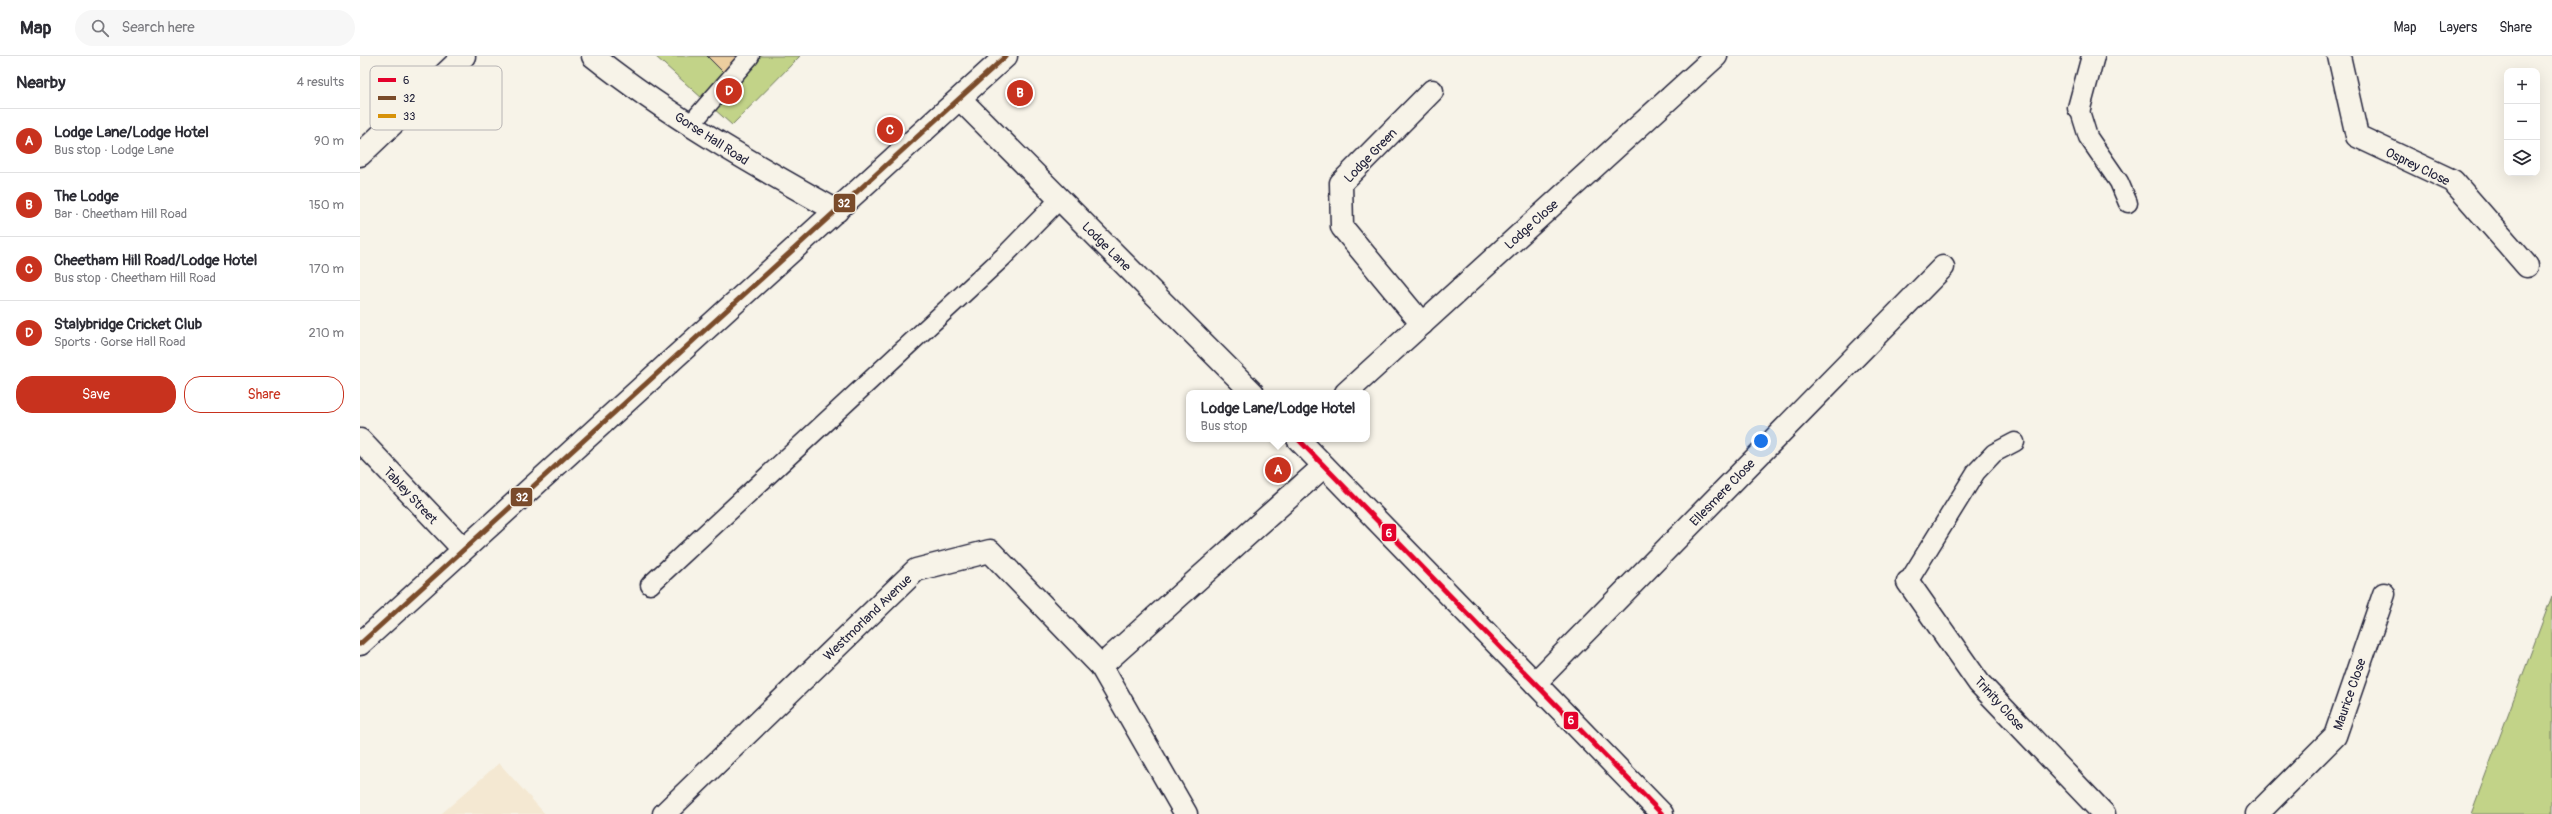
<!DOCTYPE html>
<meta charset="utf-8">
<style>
body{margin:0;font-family:Pangolin,sans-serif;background:#f7f7f7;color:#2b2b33}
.controls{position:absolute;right:12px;top:12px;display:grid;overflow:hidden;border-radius:8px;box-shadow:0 4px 16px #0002}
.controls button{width:36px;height:36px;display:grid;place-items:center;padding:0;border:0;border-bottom:1px solid #e1e1e2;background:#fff;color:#2b2b33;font:20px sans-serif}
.you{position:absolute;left:1401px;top:385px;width:14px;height:14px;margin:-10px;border:3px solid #fff;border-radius:50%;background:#1a73e8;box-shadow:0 0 0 6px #1a73e833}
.badge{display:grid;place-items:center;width:26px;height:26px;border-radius:50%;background:#c8321e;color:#fff;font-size:13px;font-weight:700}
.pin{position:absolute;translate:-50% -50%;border:2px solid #fff;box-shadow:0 1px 4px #0006}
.popup{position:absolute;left:826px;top:334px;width:184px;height:52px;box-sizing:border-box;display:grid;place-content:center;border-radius:8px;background:#fff;filter:drop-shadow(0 1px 3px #0005);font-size:13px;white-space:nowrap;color:#7c7c81}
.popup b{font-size:15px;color:#2b2b33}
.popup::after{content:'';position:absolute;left:50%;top:100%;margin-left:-8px;border:8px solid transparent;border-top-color:#fff}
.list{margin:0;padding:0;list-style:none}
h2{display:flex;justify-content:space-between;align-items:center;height:52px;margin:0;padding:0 16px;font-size:17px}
h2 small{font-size:13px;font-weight:400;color:#7c7c81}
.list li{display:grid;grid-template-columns:26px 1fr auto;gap:12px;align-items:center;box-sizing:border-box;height:64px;padding:0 16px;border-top:1px solid #e1e1e2}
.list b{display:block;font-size:15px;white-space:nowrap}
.list p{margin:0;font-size:13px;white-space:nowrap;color:#7c7c81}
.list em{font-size:13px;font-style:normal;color:#7c7c81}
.actions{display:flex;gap:8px;padding:12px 16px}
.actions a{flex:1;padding:9px 0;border:1px solid #c8321e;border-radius:16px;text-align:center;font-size:14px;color:#c8321e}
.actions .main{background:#c8321e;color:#fff}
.icon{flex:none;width:22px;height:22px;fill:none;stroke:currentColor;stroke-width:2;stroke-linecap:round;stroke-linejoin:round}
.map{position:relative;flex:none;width:2192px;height:758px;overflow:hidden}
header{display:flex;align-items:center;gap:24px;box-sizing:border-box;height:56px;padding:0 20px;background:#fff;border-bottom:1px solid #e1e1e2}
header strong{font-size:19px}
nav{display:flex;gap:22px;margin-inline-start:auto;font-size:14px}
.search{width:280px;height:36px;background:#f7f7f7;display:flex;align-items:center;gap:10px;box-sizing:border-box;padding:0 14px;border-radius:22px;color:#7c7c81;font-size:15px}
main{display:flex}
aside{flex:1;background:#fff}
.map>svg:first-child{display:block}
.built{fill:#f4e8d2}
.green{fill:#c2d388;stroke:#727a62}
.building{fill:#ecce9f;stroke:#22223b}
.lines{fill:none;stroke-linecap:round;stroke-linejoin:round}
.lane-casing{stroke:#22223b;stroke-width:21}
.street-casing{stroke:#22223b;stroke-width:25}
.secondary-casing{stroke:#22223b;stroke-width:25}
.lane{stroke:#f7f3e8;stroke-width:18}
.street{stroke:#f7f3e8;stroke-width:22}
.secondary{stroke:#f7f3e8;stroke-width:22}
.bus-1-casing{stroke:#f7f3e8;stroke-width:8}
.bus-2-casing{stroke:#f7f3e8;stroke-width:8}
.bus-1{stroke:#e4002b;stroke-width:5}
.bus-2{stroke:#7a4b2a;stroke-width:5}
.labels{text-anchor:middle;stroke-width:3;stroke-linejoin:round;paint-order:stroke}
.street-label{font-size:13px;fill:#22223b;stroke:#f7f3e8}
.key{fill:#f7f3e8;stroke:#b7b4b4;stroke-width:1}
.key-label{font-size:11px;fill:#22223b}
.line-badge{stroke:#f7f3e8;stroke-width:1.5}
.badge-label{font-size:11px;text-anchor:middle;font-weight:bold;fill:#fff}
</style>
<header>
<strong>Map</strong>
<div class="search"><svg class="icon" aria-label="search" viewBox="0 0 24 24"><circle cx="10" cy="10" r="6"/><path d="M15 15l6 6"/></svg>Search here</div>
<nav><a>Map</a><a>Layers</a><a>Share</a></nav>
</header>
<main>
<aside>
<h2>Nearby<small>4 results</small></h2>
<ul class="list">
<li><span class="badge">A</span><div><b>Lodge Lane/Lodge Hotel</b><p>Bus stop · Lodge Lane</p></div><em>90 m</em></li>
<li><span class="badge">B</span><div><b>The Lodge</b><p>Bar · Cheetham Hill Road</p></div><em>150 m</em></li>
<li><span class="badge">C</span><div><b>Cheetham Hill Road/Lodge Hotel</b><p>Bus stop · Cheetham Hill Road</p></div><em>170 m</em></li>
<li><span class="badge">D</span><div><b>Stalybridge Cricket Club</b><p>Sports · Gorse Hall Road</p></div><em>210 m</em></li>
</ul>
<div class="actions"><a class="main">Save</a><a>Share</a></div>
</aside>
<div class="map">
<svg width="2192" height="758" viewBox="0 0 2192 758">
<rect width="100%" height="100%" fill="#f7f3e8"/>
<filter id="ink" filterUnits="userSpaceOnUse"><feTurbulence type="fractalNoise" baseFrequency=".025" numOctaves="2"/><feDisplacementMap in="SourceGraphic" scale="8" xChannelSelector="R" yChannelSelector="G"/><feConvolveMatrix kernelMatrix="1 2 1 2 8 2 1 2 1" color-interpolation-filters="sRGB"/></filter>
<g filter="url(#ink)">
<polygon class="built" points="139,707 185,758 81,758"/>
<g class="green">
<polygon points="295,0 440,0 372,69"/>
<polygon points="2192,540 2192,758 2111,758"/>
</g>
<polygon class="building" points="347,0 377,0 379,2 364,17"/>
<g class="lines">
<defs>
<g id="lane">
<polyline points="1719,52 1728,81 1759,126 1768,147"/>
<polyline points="330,69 390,0"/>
<polyline points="1548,526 1616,416 1634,397 1655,386"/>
<polyline points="290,529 643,201 700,143"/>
</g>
<g id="street">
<path d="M233,0c75,60 160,108 244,155"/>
<polyline points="1979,0 1997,80 2093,125 2167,210"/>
<polyline points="600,43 893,337"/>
<polyline points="1719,52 1733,0"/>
<polyline points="0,99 104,0"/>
<polyline points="1062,268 982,171 981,127 1072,35"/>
<polyline points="986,337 1356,0"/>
<polyline points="938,383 1302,758"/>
<polyline points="0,384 103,493"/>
<polyline points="1548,526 1619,627 1744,758"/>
<polyline points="741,610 964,410"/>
<polyline points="1175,627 1583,211"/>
<polyline points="304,758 556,514 630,495 741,610 826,758"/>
<polyline points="1897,758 1975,680 2024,538"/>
</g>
<polyline id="secondary" points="0,588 646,0"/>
</defs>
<use href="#lane" class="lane-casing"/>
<use href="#street" class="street-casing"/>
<use href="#secondary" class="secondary-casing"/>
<use href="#lane" class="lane"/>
<use href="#street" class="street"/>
<use href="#secondary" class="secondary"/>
<defs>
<polyline id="bus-1" points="938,383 1302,758"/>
<polyline id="bus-2" points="0,588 646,0"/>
</defs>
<use href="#bus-1" class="bus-1-casing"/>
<use href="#bus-2" class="bus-2-casing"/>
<use href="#bus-1" class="bus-1"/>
<use href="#bus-2" class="bus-2"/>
</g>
</g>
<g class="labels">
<g class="street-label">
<text transform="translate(352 82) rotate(33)" y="5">Gorse Hall Road</text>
<text transform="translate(1010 99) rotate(-46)" y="5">Lodge Green</text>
<text transform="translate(2058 110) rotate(26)" y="5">Osprey Close</text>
<text transform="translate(1171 168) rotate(-42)" y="5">Lodge Close</text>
<text transform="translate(747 190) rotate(45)" y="5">Lodge Lane</text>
<text transform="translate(1362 436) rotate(-46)" y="5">Ellesmere Close</text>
<text transform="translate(51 439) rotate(47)" y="5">Tabley Street</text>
<text transform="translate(507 561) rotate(-44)" y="5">Westmorland Avenue</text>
<text transform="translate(1989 638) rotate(-71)" y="5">Maurice Close</text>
<text transform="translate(1640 647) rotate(48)" y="5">Trinity Close</text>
</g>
</g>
<rect x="10" y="10" width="132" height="64" rx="6" class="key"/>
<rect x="18" y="22" width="18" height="4" fill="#e4002b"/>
<rect x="18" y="40" width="18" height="4" fill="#7a4b2a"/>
<rect x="18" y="58" width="18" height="4" fill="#d79209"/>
<g class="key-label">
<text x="43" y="28">6</text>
<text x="43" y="46">32</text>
<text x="43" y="64">33</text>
</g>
<g class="line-badge">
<rect x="473" y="137" width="23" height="20" rx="4" fill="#7a4b2a"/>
<rect x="150" y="431" width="23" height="20" rx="4" fill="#7a4b2a"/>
<rect x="1021" y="467" width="16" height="19" rx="4" fill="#e4002b"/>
<rect x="1203" y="655" width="16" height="19" rx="4" fill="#e4002b"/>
</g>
<g class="badge-label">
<text x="484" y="151">32</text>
<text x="162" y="445">32</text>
<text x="1029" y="481">6</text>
<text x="1211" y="668">6</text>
</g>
</svg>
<div class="controls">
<button>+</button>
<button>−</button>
<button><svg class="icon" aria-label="layers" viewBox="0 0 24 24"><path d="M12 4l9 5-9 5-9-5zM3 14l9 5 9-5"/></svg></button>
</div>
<div class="you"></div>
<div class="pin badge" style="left:918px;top:414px">A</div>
<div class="popup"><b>Lodge Lane/Lodge Hotel</b>Bus stop</div>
<div class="pin badge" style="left:660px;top:37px">B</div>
<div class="pin badge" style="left:530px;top:74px">C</div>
<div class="pin badge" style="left:369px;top:35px">D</div>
</div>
</main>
